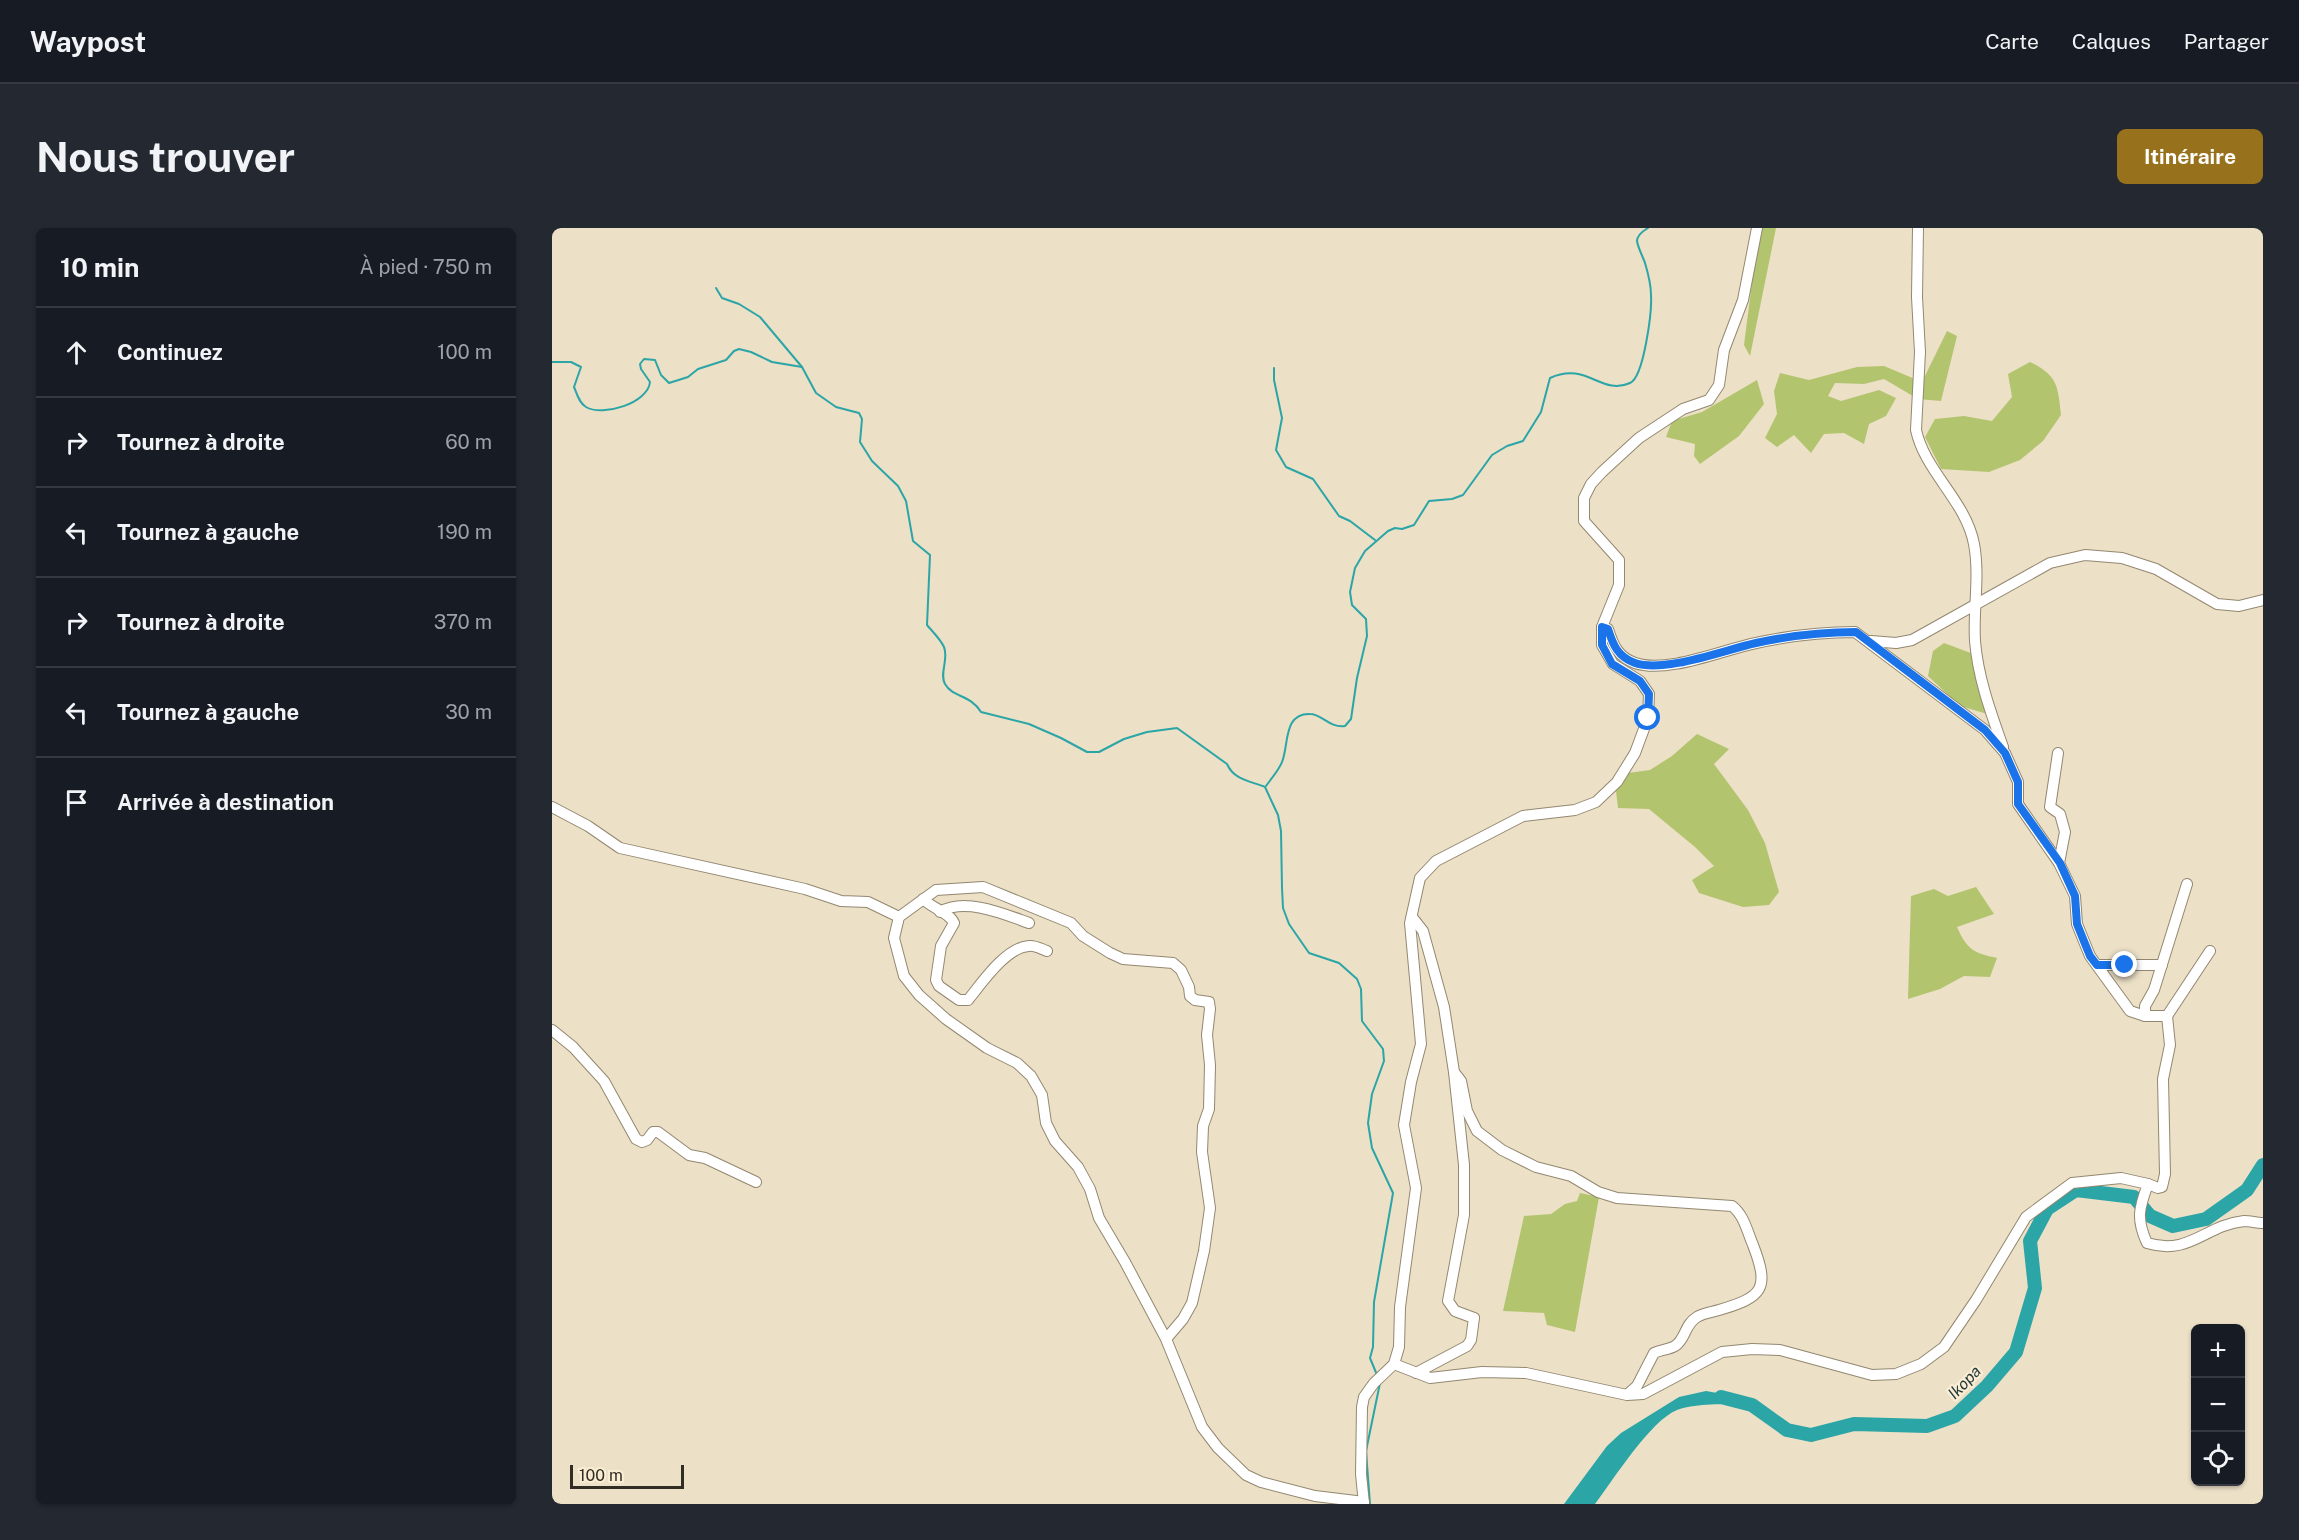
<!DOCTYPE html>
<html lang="fr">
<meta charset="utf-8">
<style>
body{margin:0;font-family:"Public Sans",sans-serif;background:#242831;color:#f1f3f6}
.controls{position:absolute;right:18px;bottom:18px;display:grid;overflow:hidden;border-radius:9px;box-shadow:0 2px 4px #0004}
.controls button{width:54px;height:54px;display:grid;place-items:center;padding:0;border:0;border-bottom:2px solid #363941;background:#171b24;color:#f1f3f6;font:30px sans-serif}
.scale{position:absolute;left:18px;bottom:15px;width:114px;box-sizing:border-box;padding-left:6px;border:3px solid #322d24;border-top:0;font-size:16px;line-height:21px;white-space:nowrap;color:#322d24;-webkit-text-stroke:4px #faedd4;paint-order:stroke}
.stop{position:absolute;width:18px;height:18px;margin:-14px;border:4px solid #1a73e8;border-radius:50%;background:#fff}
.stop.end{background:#1a73e8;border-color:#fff;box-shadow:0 2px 6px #0008}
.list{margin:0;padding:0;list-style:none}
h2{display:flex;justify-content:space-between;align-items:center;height:78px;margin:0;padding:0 24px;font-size:26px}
h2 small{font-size:20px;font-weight:400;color:#9ea1a6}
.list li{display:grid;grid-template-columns:39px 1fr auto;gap:18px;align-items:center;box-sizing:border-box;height:90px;padding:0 24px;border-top:2px solid #363941}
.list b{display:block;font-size:22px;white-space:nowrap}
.list em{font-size:20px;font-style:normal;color:#9ea1a6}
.icon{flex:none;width:33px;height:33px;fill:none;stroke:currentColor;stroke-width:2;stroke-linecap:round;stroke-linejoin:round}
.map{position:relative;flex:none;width:1711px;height:1276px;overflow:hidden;border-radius:9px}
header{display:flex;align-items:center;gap:36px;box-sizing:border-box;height:84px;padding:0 30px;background:#171b24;border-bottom:2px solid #363941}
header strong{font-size:28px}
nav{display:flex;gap:33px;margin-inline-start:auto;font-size:21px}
.intro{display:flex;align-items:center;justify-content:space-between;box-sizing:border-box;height:144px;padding:0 36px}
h1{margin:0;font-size:42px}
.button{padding:15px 27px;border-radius:9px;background:#97711b;color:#fff;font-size:21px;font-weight:700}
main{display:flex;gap:36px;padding:0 36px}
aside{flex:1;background:#171b24;border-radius:9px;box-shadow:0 2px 4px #0004}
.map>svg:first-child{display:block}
.green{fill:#b3c46e}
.water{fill:#2ba5a6}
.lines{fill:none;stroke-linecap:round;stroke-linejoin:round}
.stream{stroke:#2ba5a6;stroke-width:2}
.river{stroke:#2ba5a6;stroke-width:14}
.minor-casing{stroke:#938770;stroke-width:12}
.minor{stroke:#fff;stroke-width:10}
.route{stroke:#1a73e8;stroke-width:8}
.labels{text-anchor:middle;stroke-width:4.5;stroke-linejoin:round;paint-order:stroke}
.water-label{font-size:16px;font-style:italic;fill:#1f3939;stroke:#faedd4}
</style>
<header>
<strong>Waypost</strong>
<nav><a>Carte</a><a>Calques</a><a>Partager</a></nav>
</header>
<div class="intro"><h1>Nous trouver</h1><a class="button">Itinéraire</a></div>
<main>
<aside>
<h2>10 min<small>À pied · 750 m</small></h2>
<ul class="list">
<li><svg class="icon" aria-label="ahead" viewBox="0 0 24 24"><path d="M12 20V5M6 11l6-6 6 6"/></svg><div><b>Continuez</b></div><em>100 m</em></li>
<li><svg class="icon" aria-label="right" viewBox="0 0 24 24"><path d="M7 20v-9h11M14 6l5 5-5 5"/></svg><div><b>Tournez à droite</b></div><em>60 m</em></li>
<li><svg class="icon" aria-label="left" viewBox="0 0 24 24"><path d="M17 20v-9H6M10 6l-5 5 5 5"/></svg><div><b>Tournez à gauche</b></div><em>190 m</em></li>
<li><svg class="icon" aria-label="right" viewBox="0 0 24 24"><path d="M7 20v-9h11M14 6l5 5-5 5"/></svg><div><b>Tournez à droite</b></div><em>370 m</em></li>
<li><svg class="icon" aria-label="left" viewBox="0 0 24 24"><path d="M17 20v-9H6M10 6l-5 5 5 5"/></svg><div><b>Tournez à gauche</b></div><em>30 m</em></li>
<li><svg class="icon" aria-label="arrive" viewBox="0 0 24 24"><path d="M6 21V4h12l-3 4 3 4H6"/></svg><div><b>Arrivée à destination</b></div></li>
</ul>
</aside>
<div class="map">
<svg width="1711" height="1276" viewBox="0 0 1711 1276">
<rect width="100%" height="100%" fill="#ece0c7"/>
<g class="green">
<polygon points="1207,0 1224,0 1198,128 1192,117"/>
<polygon points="1395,103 1405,108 1389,173 1366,171 1332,151 1312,156 1283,155 1276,168 1289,173 1327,162 1344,170 1334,188 1317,196 1312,216 1292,205 1272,206 1259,225 1242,207 1225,219 1213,210 1225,186 1222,163 1228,145 1257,152 1305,139 1332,138 1370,154"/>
<path d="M1478,134c28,13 28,25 31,53l-18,26 -23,19 -31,12 -48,-3 -16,-32 10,-18 29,-3 28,5 20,-24 -4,-23z"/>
<polygon points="1205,152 1212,176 1187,208 1148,236 1142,228 1143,216 1114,209 1120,193 1150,184"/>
<polygon points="1392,415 1424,427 1439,487 1408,478 1376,448 1381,423"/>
<polygon points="1145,506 1177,521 1162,536 1196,582 1213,615 1227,664 1217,677 1191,679 1147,665 1140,652 1162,638 1143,619 1097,581 1066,580 1064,563 1076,545 1098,542 1120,528"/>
<path d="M1424,659l18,27 -37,13c10,23 17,26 40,31l-7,19 -26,-1 -24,13 -32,10 3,-103 23,-7 14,7z"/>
<polygon points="1028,965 1047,969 1023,1104 995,1097 992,1085 951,1083 972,988 999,986 1013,976 1025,973"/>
</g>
<path class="water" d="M1154,1163l28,5 3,8c-16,0 -45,0 -60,6 -27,11 -63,69 -82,94h-31l43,-58 14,-13 58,-36z"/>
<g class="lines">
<g class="stream">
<path d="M164,60l6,10 17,6 21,13 42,50 14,26 20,14 23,6 3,6 -2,23 12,19 26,25 8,15 7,40 17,14 -3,70c5,6 14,15 17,22 5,12 -5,27 1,37 8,14 25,10 36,28l48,12 32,14 26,14h12l25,-13 23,-7 30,-4 50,36c7,16 23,17 38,23l13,28 3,16 1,57 1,20 6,16 20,29 30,10 18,16 4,10 1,32 21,28 1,12 -12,33 -4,29 4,25 21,45 -19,109 -1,45 -3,11 7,17"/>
<path d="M0,134h19l10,5 -7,20c3,7 5,16 12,20 17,10 62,-4 64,-25l-9,-13 -1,-5 4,-5 11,1 6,15 8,8 19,-6 10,-8 28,-9 8,-9 5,-2 12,3 21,10 30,5"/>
<polyline points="722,140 722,152 730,190 724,222 727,227 734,239 761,251 787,288 798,293 823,312"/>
<path d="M714,558c5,-7 13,-16 16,-24 7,-17 1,-49 28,-48 12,0 19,14 35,12l6,-7 6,-41 10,-42 -1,-17 -14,-14 -2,-13 5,-24 10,-17 23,-20 7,-3 7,1 12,-4 15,-24 23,-2 11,-4 29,-40 15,-9 16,-5 18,-29 9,-34c37,-17 51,18 80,5 14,-6 22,-72 21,-88 0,-10 -3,-22 -6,-32 -2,-6 -7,-15 -8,-22 0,-6 6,-10 11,-13"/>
<polyline points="818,1276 814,1223 828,1155"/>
</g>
<polyline class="river" points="1169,1169 1200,1177 1235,1202 1259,1207 1302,1196 1375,1198 1403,1188 1435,1158 1464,1124 1483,1060 1478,1013 1495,981 1524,962 1582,969 1598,988 1621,998 1654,991 1695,962 1711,937"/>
<defs>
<g id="minor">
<path d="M1366,0l-1,69 3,55 -4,78c9,42 50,71 58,114 6,32 -1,65 1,97 3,37 16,72 28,106"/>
<path d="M1050,399l6,2c5,16 10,28 27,34 32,11 87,-13 121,-20 32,-7 67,-11 99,-11l130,98 20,23 13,29v22l41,59 16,33 2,28 13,32 40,55 15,5h22l3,29 -7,34 2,95 -3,13 -4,1 -10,-4"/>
<polyline points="1319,413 1344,415 1360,412 1498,335 1533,327 1570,330 1604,341 1665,376 1687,378 1711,372"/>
<polyline points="1506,525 1498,579 1508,586 1513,604 1507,635"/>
<polyline points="0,579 36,598 68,620 253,661 289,673 316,674 347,689"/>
<path d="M371,671c10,10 26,13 31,24l-13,23 -5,34 3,6 20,14h9c13,-16 38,-53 61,-54 6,-1 12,3 18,5"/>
<path d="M388,684c25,-15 64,2 89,11"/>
<polyline points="860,689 871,703 892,779 902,844 912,937 912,987 896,1073 903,1083 922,1090 919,1112 915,1118 864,1145"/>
<polyline points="1545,737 1610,737"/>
<polyline points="1593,788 1593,778 1602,762 1635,656"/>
<polyline points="1615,788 1658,723"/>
<polyline points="0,802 21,819 52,853 84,911 90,914 95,912 101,904 106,904 137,927 153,930 204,954"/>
<path d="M902,844l7,9 6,30 10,20 25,19 34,17 35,9 27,16 19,6 115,8c12,9 15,25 21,39 17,44 10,52 -34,65 -7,2 -16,3 -22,7 -13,8 -11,22 -22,29 -5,3 -14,4 -21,7l-17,33 -9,8"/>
<polyline points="614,1111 631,1091 640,1075 652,1023 658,980 650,924 651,898 657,881 658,837 655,807 658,781 657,774 643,772 638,768 637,759 629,742 621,735 571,731 558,725 531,708 519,695 431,659 384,662 347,689 342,710 352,748 367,767 394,791 435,820 465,835 479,848 490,867 494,895 503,913 526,939 538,961 547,990 573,1034 614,1111 650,1199 666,1220 694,1247 709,1254 763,1268 812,1274"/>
<path d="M842,1136l36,14 52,-6 44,1 101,22 16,-1 79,-42 30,-3 28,1 92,25 24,-1 25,-10 23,-17 32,-47 50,-83 46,-34 49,-5 27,6c-9,24 -12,35 -1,59 43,13 58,-18 97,-22 6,0 13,2 19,2"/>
<polyline points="812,1276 809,1246 810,1179 812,1169 822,1155 842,1136 847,1119 848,1079 864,960 852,897 859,854 869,816 858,695 868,650 884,633 971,588 1023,582 1044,574 1065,554 1083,525 1096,490 1097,466 1088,453 1061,436 1050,417 1050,399 1067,357 1067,332 1032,293 1032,270 1039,256 1050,244 1087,210 1131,181 1157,172 1167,157 1172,122 1191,72 1205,0"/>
</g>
</defs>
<use href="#minor" class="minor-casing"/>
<use href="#minor" class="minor"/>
</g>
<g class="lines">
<path class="route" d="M1096,490l1,-24 -9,-13 -28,-17 -10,-19v-18l6,2c5,16 10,28 27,34 30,10 89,-13 121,-20 32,-7 67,-11 100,-11l129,98 20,23 13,29v22l42,59 15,33 2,28 13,32 7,9h28"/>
</g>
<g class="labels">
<g class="water-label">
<text transform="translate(1412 1154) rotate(-46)" y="6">Ikopa</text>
</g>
</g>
</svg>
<div class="controls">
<button>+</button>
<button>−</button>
<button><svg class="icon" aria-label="locate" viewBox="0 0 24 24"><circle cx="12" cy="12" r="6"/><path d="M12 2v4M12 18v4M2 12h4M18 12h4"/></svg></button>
</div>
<div class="scale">100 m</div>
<div class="stop" style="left:1096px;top:490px"></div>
<div class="stop end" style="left:1573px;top:737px"></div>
</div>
</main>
